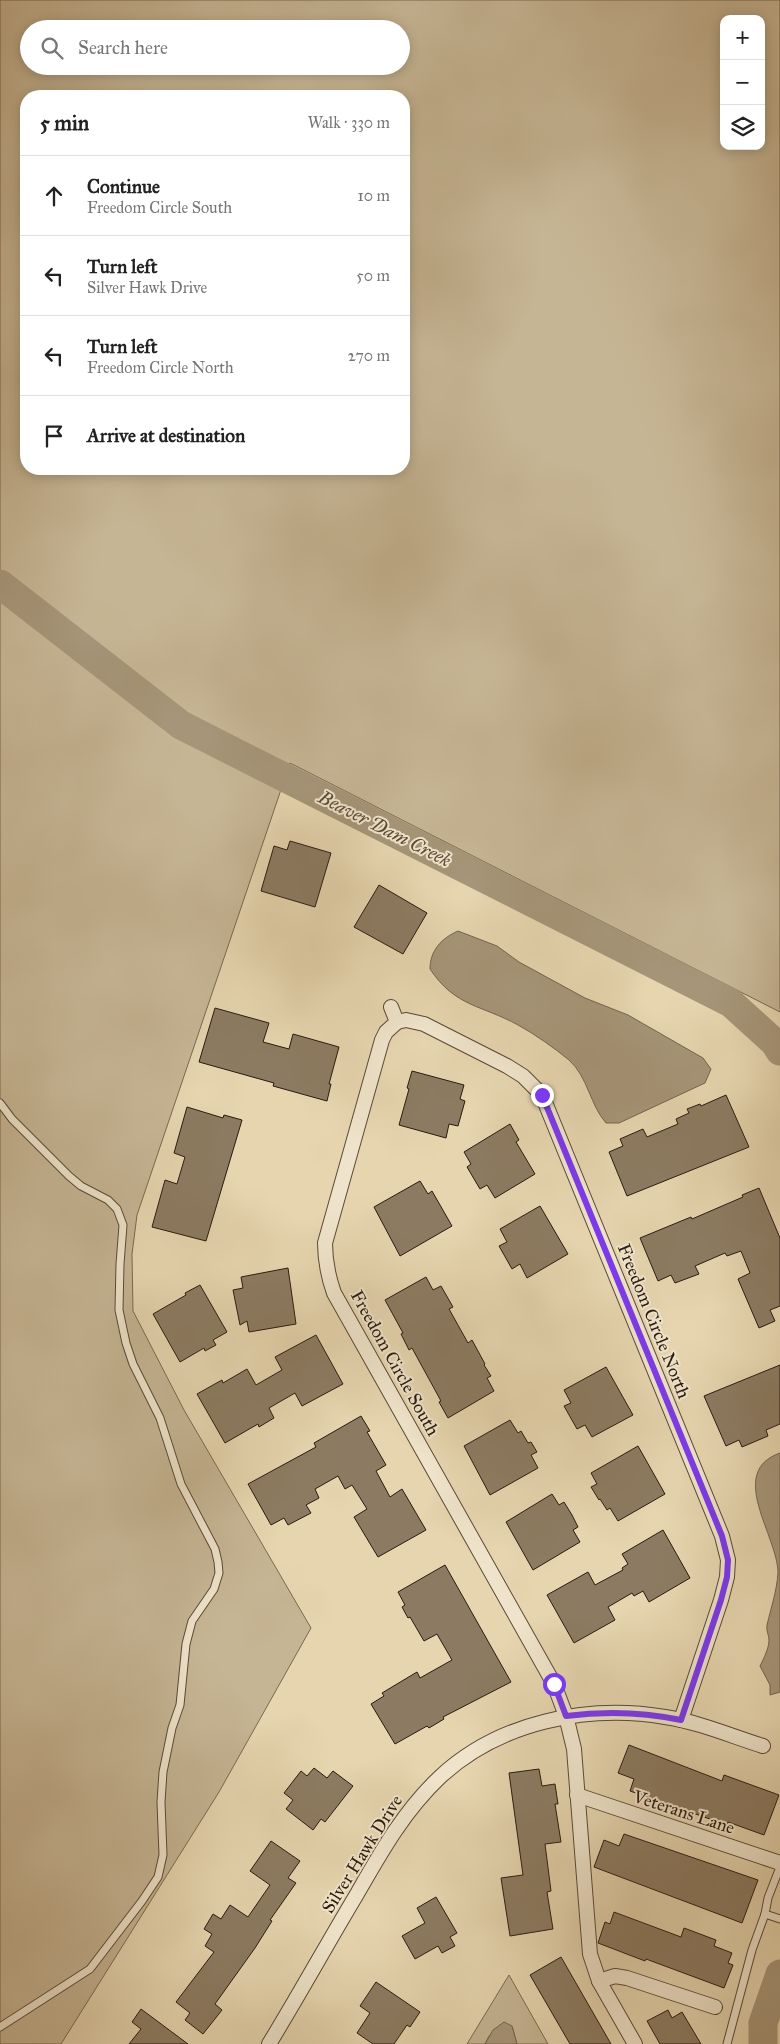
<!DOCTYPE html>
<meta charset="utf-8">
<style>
body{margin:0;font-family:"IM FELL Great Primer",serif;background:#f6f6f6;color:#222}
.controls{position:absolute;right:15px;top:15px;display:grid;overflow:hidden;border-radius:10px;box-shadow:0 2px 12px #0003}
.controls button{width:45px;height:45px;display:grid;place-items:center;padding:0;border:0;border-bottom:1px solid #e0e0e0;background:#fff;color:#222;font:25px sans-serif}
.stop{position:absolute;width:15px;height:15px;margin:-11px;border:4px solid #7c3aed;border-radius:50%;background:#fff}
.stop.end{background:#7c3aed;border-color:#fff;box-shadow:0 1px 5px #0008}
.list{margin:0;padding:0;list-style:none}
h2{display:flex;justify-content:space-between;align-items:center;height:65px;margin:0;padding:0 20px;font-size:21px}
h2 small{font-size:16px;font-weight:400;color:#767676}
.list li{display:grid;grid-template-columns:32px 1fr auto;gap:15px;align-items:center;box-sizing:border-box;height:80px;padding:0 20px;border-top:1px solid #e0e0e0}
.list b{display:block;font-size:19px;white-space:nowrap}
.list p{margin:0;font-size:16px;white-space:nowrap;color:#767676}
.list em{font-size:16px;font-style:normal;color:#767676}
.icon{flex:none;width:28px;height:28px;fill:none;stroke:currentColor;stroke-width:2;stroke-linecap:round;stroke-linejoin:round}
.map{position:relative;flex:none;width:780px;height:2044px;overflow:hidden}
.search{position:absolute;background:#fff;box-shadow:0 2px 12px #0003;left:20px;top:20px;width:390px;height:55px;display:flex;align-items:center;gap:12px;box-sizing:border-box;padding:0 18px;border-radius:28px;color:#767676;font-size:19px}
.panel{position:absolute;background:#fff;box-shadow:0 2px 12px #0003;left:20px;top:90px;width:390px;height:385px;border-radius:20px}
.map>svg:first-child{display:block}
.green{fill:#c6b594;stroke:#786851;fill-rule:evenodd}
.water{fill:#a69578;stroke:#74644e}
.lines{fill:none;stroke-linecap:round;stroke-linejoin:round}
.river{stroke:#a69578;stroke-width:29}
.building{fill:#8c7b62;stroke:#2a1a0e}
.lane-casing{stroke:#594936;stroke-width:9}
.street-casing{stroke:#594936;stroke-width:16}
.lane{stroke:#efe4cb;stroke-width:7}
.street{stroke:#efe4cb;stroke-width:14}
.route{stroke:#7c3aed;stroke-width:6}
.labels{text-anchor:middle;stroke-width:4;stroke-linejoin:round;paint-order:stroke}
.street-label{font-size:18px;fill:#2a1a0e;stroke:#efe4cb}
.water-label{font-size:19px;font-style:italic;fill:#5c4b38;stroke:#efe4cb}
</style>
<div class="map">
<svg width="780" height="2044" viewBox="0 0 780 2044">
<rect width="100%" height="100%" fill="#e6d5af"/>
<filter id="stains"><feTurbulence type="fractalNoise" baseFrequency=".004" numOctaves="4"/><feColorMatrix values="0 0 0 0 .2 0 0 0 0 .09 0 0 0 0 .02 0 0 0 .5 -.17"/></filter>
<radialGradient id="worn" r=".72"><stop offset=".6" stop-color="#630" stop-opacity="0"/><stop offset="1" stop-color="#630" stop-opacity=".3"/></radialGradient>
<g class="green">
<path d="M0,0h780v1012l-490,-249 -153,452 -5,39 1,57 51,99 127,218 -92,164 -158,252h-61zM724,19h37v127h-37zM29,29h372v37h-372zM26,96h378v373h-378z"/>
<polygon points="509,1975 548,2044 517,2044 512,2026 489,2036 485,2044 467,2044"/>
</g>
<g class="water">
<path d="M458,931l39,15 22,16 66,36 43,17 75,43 8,11 -6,14 -86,40h-13c-16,-18 -18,-46 -37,-63 -16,-13 -33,-25 -51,-35 -36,-20 -63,-18 -88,-56 0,-19 12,-31 28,-38z"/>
<path d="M780,1453v239l-10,3v-10l-10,-19c4,-8 9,-18 9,-26 0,-5 -3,-9 -2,-15 4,-17 10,-35 11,-52 0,-37 -52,-101 2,-120z"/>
<polygon points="504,2022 512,2026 517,2044 485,2044 493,2030"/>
</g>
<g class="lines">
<g class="river">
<polyline points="0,584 181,725 731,1003 775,1043 780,1051"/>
<polyline points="763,2044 763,2023 780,1974"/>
</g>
</g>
<g class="building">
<polygon points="290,841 331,853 315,907 261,891 274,846 287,850"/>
<polygon points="379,885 427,913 403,954 354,927"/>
<polygon points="215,1008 269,1023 263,1042 289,1049 293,1034 339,1047 329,1084 331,1084 327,1101 273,1086 274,1083 199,1062"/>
<polygon points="412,1071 464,1085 460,1099 465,1101 458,1126 449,1124 446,1138 399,1125 409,1089 407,1088"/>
<polygon points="726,1095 749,1147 627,1196 609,1152 623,1146 620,1139 643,1129 647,1137 678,1124 676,1119 689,1113 687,1109 700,1104 701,1106"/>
<polygon points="187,1107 223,1118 224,1115 242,1120 206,1241 152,1227 165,1180 177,1184 185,1157 174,1153"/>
<polygon points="510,1124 519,1140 516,1142 535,1174 495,1198 487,1185 480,1189 467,1167 471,1164 464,1152"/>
<polygon points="420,1181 428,1194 432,1191 452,1226 400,1256 374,1207"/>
<polygon points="759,1188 780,1238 780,1306 770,1310 775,1321 759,1328 738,1279 750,1273 741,1251 727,1256 725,1253 695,1266 699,1274 675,1283 671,1275 658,1281 640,1238 691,1217 692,1219 743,1197 742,1195"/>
<polygon points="540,1206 568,1254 527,1278 520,1264 512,1269 499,1246 507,1242 500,1229"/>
<polygon points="288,1268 296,1324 249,1332 247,1321 240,1325 233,1290 243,1288 241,1277"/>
<polygon points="426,1277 433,1290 441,1286 453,1307 449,1309 468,1343 472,1340 485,1364 484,1365 491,1376 487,1378 494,1391 448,1418 439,1402 441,1401 412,1348 409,1350 401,1334 403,1333 385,1300"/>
<polygon points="200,1285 227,1332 213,1340 216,1345 205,1351 204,1348 180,1362 153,1314 186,1295 185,1293"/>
<polygon points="316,1335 343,1384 302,1406 295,1393 269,1408 274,1418 259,1427 258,1424 225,1443 197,1394 222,1380 223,1383 247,1369 256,1385 282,1370 275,1357"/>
<polygon points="780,1365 780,1424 766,1430 768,1436 742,1447 739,1440 726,1446 704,1396"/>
<polygon points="606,1367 633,1415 592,1437 585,1425 577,1429 564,1406 571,1403 564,1390"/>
<polygon points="361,1416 370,1431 367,1432 386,1465 376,1471 390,1497 402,1489 426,1530 378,1557 354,1517 367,1509 352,1485 345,1489 338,1476 315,1489 319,1498 306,1505 311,1513 288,1525 284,1518 271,1525 248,1484 316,1447 314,1443"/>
<polygon points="510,1420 518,1433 521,1431 528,1443 531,1442 537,1452 531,1455 538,1468 490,1495 464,1446"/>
<polygon points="638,1446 665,1494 618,1521 610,1508 607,1510 600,1499 599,1500 591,1487 597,1484 591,1473"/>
<polygon points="552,1494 559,1505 564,1502 572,1515 578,1527 573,1530 580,1542 533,1570 506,1522"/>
<polygon points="663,1530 690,1578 649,1602 643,1591 634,1596 632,1593 608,1607 615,1620 574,1643 547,1595 588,1572 595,1585 623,1570 622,1568 628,1564 622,1554"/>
<polygon points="445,1565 511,1682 443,1717 444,1719 429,1728 427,1726 395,1744 371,1704 384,1696 382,1693 417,1672 420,1678 452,1660 437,1634 424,1641 410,1617 408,1618 402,1607 405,1605 398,1592"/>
<polygon points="629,1745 722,1781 724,1775 779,1795 764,1835 728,1822 727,1825 630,1791 634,1779 618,1773"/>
<polygon points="314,1768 327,1778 333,1771 353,1786 325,1822 321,1819 313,1830 286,1809 293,1800 284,1793 301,1771 307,1776"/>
<polygon points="539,1769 542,1786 555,1784 558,1804 555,1804 561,1842 545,1844 551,1891 547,1892 553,1929 510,1936 501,1878 523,1875 509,1773"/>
<polygon points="624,1834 758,1880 742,1923 594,1867 604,1840 619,1846"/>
<polygon points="271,1841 300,1861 288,1878 296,1883 270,1920 272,1921 255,1948 215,2004 222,2010 203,2034 185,2020 190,2013 176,2002 214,1952 205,1946 212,1934 204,1929 213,1914 221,1919 230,1905 248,1917 270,1885 250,1871"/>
<polygon points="436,1897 457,1933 450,1937 455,1946 442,1953 438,1946 415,1959 402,1936 425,1923 417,1908"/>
<polygon points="614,1912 681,1937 684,1928 716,1940 714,1946 732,1953 728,1963 733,1965 724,1988 646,1959 645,1961 598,1943 605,1922 610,1924"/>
<polygon points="561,1957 611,2044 570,2044 530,1975"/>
<polygon points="376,1982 420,2012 410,2027 407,2025 394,2044 373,2044 357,2033 370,2013 360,2006"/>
<polygon points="141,2009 188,2044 129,2044 141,2029 132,2022"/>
<polygon points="668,2010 672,2018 682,2012 701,2044 660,2044 647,2021"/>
</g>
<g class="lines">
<defs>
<g id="lane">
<polyline points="0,1103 12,1119 69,1176 81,1186 108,1200 117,1209 123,1225 120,1264 119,1310 126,1343 133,1364 160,1418 181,1484 215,1549 218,1562 219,1573 214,1589 192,1621 186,1644 180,1705 172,1728 163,1772 161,1802 163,1855 158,1877 142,1901 90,1969 0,2027"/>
<polyline points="765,1914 780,1919"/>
<polyline points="727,2044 752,1950 765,1914 768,1898 780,1867"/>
</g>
<g id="street">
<path d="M391,1007l6,15 -11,10 -4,8 -57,203c0,18 3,33 9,50l220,391 12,32 8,33 16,205 9,27 36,63"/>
<polyline points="397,1022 406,1020 424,1024 507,1066 523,1076 542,1095 722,1536 728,1560 727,1577 721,1600 681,1720"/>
<polyline points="577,1795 780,1863"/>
<polyline points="599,1981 615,1976 627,1978 715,2007"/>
<path d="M269,2044c30,-49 58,-100 88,-150 24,-42 47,-83 83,-117 59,-55 147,-73 225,-60 34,5 66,19 98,29"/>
</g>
</defs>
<use href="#lane" class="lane-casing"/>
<use href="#street" class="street-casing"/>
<use href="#lane" class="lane"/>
<use href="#street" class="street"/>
</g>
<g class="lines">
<path class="route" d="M542,1095l180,441 6,24 -1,17 -6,23 -40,120c-38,-8 -77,-9 -115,-4l-12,-32"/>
</g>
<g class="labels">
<g class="street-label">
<text transform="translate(654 1321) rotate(68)" y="6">Freedom Circle North</text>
<text transform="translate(395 1363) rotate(61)" y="6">Freedom Circle South</text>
<text transform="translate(684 1812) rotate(18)" y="6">Veterans Lane</text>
<text transform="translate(362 1854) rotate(-58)" y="6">Silver Hawk Drive</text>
</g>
<g class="water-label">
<text transform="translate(385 828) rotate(27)" y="7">Beaver Dam Creek</text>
</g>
</g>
<rect width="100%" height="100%" filter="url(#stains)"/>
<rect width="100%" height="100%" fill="url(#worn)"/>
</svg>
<div class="controls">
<button>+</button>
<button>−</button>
<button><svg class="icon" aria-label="layers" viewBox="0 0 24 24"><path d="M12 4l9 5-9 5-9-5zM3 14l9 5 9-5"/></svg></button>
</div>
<div class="stop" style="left:554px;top:1684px"></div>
<div class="stop end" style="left:542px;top:1095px"></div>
<div class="search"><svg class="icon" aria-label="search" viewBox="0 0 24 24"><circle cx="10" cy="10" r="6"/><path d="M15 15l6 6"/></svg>Search here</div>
<section class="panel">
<h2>5 min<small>Walk · 330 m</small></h2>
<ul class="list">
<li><svg class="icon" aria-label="ahead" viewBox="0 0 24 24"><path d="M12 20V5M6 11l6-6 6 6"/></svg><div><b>Continue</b><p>Freedom Circle South</p></div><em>10 m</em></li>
<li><svg class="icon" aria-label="left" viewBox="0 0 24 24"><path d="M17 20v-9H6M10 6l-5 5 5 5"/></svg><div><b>Turn left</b><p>Silver Hawk Drive</p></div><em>50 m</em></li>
<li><svg class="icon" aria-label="left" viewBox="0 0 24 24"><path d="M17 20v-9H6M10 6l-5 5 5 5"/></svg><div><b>Turn left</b><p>Freedom Circle North</p></div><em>270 m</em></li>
<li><svg class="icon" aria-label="arrive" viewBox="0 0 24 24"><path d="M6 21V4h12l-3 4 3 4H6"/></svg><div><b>Arrive at destination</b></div></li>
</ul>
</section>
</div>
